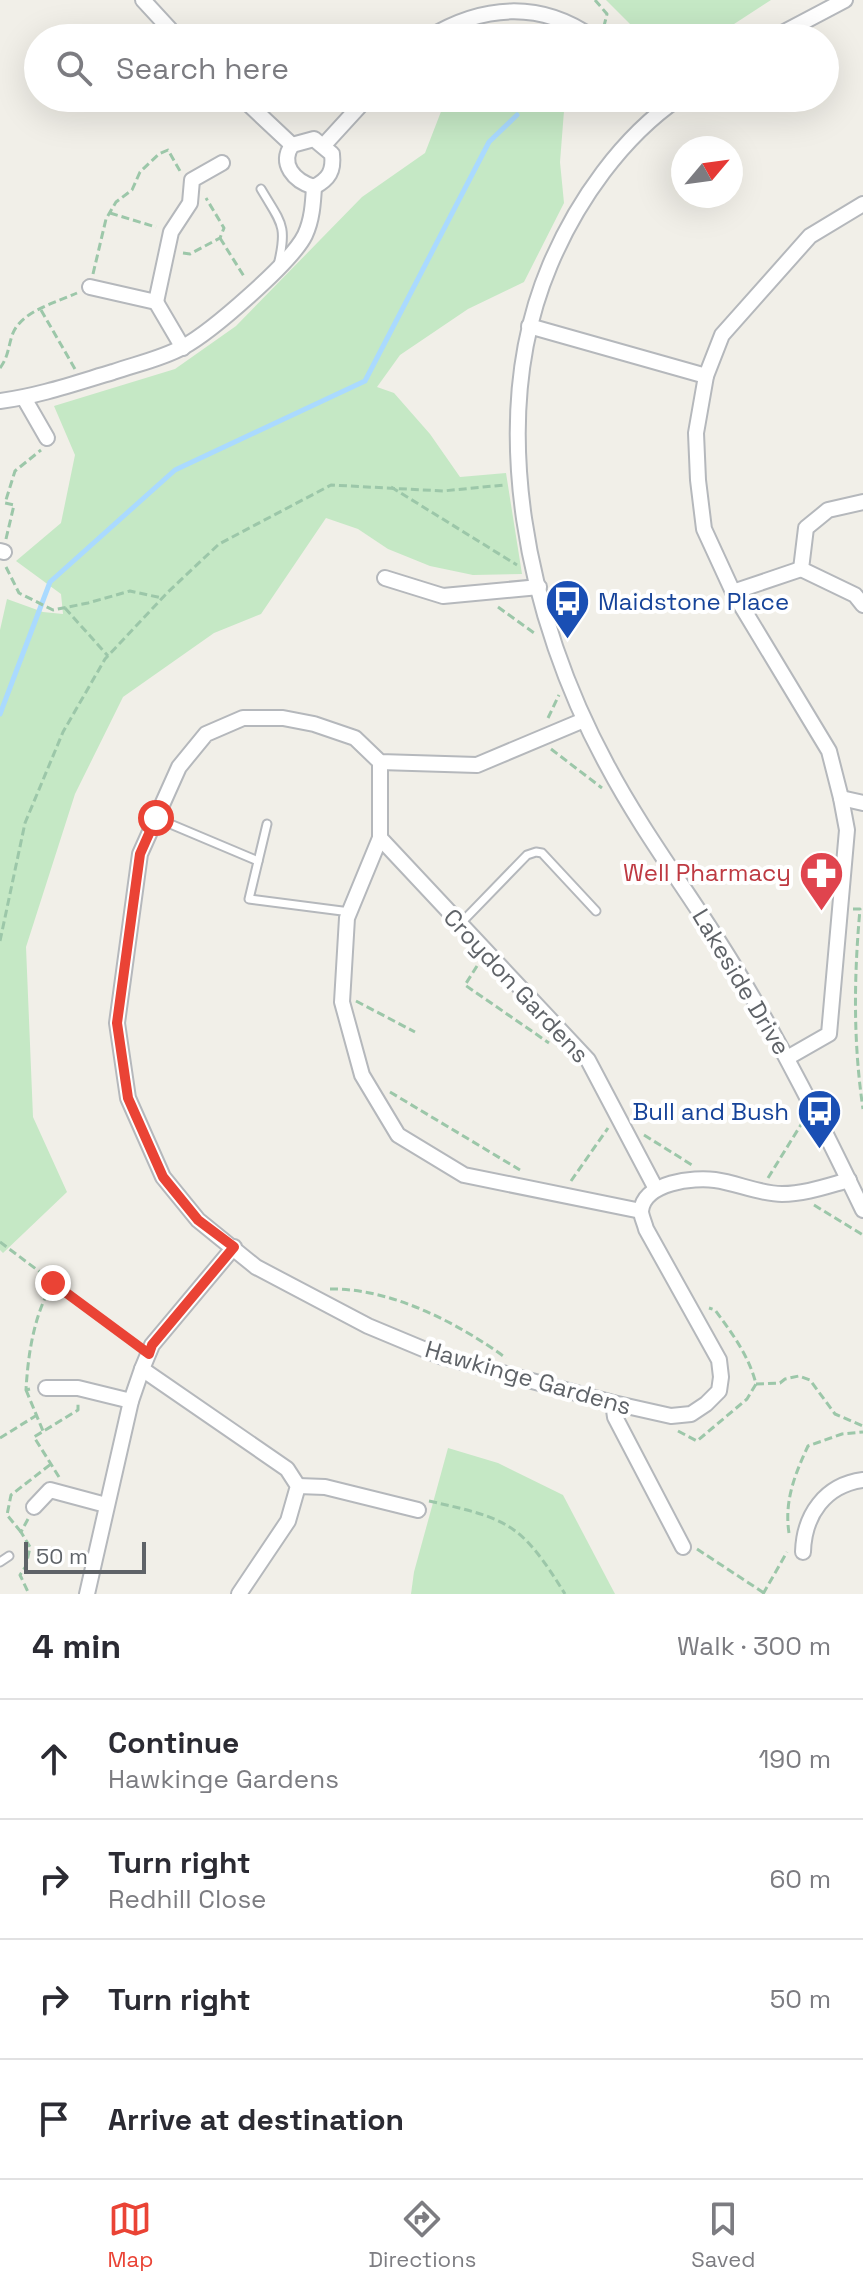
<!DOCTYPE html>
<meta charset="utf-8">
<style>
body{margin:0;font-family:"Space Grotesk",sans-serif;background:#f7f7f7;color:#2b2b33}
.compass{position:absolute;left:671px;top:136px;width:72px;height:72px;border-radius:50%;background:#fff;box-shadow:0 8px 32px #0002;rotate:61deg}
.scale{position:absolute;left:24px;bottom:20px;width:122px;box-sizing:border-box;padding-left:8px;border:4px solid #5f6368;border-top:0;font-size:22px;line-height:28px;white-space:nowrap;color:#5f6368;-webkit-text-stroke:6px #fff;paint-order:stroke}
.stop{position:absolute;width:24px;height:24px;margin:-18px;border:6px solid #ea4335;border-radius:50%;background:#fff}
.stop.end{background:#ea4335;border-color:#fff;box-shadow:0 2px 8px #0008}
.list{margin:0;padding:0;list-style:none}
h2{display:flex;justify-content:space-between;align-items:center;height:104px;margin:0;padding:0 32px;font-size:34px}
h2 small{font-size:26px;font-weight:400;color:#7c7c81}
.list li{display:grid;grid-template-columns:52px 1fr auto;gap:24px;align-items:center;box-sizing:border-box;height:120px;padding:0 32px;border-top:2px solid #e1e1e2}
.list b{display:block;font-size:30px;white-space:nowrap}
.list p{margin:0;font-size:26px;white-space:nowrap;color:#7c7c81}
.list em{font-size:26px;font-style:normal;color:#7c7c81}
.icon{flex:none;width:44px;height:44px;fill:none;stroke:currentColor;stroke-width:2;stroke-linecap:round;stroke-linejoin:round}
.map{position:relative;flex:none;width:863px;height:1594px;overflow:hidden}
.search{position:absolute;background:#fff;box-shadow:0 8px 32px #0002;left:24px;right:24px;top:24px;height:88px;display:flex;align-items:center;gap:20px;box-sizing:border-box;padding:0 28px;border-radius:44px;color:#7c7c81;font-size:30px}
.sheet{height:584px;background:#fff}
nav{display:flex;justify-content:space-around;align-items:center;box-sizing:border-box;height:112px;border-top:2px solid #e1e1e2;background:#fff;font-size:22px;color:#7c7c81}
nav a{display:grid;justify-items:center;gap:4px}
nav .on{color:#ea4335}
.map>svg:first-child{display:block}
.green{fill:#c5e8c5}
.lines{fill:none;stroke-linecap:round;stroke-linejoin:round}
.stream{stroke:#aadaff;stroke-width:5}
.service-casing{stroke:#b5b8bc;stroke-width:11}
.minor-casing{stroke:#b5b8bc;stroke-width:18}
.path{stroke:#9cc7a9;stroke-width:3;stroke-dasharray:8 4;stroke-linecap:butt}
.service{stroke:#fff;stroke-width:7}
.minor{stroke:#fff;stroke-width:14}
.route{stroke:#ea4335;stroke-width:10}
.labels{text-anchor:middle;stroke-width:8;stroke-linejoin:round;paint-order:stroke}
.transit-label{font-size:24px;fill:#164399;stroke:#fff;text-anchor:start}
.health-label{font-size:24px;fill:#be3a42;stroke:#fff;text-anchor:end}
.street-label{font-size:24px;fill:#5f6368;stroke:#fff}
</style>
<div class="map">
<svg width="863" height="1594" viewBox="0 0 863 1594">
<rect width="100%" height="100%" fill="#f1efe8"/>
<g class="green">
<polygon points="606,0 771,0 731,26 701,38 663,38 637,31"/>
<polygon points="434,98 565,98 560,162 564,203 524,282 468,309 400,355 377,387 394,393 430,434 460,477 506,473 522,574 473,575 430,566 388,549 358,529 326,518 261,614 214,633 123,697 75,794 26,947 33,1117 67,1192 3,1253 0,1250 0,630 7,599 43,612 63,614 61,594 16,561 61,523 75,455 54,406 175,369 236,326 362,197 425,153 442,109"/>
<polygon points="448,1448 498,1463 563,1495 615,1594 411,1594 414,1572"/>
</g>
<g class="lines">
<polyline class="stream" points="0,714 50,582 175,470 365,381 489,142 517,115"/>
<defs>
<g id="service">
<path d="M261,189c20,34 27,36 17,76"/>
<polyline points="156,818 258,861"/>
<polyline points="267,824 249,899 350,912"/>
<polyline points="461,923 527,855 536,852 542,853 596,911"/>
<polyline points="0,1562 9,1556"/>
</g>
<g id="minor">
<polyline points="143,0 178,38"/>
<path d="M428,38c54,-33 112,-38 165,0"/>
<polyline points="773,38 845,0"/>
<polyline points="242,98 292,145"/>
<path d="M679,98c-57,39 -102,103 -129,167 -66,156 -22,355 57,500 37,70 86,133 127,201 48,79 89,161 129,244"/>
<path d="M314,139l18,15c2,17 -3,25 -18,33 -20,-6 -35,-23 -22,-42z"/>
<polyline points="324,145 367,98"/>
<polyline points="90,287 156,302 171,232 190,203 192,180 222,163"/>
<polyline points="156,302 183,348"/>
<polyline points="529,326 706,376"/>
<polyline points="24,398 47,438"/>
<path d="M0,401c39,-5 76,-18 113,-29 23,-8 48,-13 70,-25 28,-15 109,-85 122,-112 7,-15 8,-31 9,-48"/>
<polyline points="863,502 828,510 806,528 801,569 855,595 863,605"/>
<polyline points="0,551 4,552"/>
<polyline points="385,578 443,596 539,587"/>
<polyline points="733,592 801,569"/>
<path d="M584,720l-107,45 -97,-3 -25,-24 -41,-14 -31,-6h-40l-37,16 -27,33 -39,87 -23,169 11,75 35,79 35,43 58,47 112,59 72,30 173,47 58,13 20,-2 15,-10 13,-13 2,-14 -2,-17 -73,-131c-1,-5 -5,-13 -5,-18 3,-29 53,-34 74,-31 22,3 45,14 67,14 23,0 45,-8 67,-14"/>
<polyline points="380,762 380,838 347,918 342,1002 362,1075 398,1135 464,1175 641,1211"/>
<polyline points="841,798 863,803"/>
<polyline points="380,838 588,1060 656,1189"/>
<polyline points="787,1058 829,1034 847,830 841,798 829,751 733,592 704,529 698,480 696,433 706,376 722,335 810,236 863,204"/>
<polyline points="142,1369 287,1469 298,1486 288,1521 239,1594"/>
<polyline points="46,1388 78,1388 131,1401"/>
<polyline points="613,1403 615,1417 683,1547"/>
<polyline points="298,1486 325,1487 418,1510"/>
<polyline points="34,1507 50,1490 106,1505"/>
<path d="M803,1552c1,-37 22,-67 60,-72"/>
<polyline points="87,1594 131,1401 142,1369 152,1345 234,1247"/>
</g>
</defs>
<use href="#service" class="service-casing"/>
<use href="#minor" class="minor-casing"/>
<g class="path">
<polyline points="595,0 607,14 604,26"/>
<polyline points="110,213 156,227"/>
<polyline points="220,238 245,278"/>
<polyline points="183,253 190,254 220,238 224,228 206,198"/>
<polyline points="93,274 106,219 116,202 132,190 140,172 159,154 168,150 180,171"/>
<polyline points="41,310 75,369"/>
<path d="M0,368c9,-12 8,-22 13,-35 9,-22 44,-31 64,-40"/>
<polyline points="391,487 517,565"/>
<polyline points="6,539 14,505 5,503 15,471 41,450"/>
<polyline points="6,567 19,593 53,610 88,603 130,591 162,598"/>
<polyline points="498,607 537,635"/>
<polyline points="65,608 108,656"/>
<polyline points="548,718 559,695"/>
<polyline points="551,749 602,788"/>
<path d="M853,909h7c-6,67 -7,132 3,200"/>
<polyline points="0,941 25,823 63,732 105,659 167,593 219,544 331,485 443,491 504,485"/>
<polyline points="477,966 465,985 549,1043"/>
<polyline points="356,1001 415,1032"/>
<polyline points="390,1092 520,1170"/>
<polyline points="644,1135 692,1165"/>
<polyline points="768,1178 802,1123"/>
<polyline points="571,1181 608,1128"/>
<polyline points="814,1205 863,1235"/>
<polyline points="0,1242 136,1344"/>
<path d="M330,1289c61,-1 128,34 176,69"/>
<polyline points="756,1384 780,1383 785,1379 799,1376 810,1380 835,1414 863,1426"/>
<path d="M30,1389l-4,1c2,-36 8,-76 27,-107"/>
<polyline points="26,1390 43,1431"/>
<path d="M678,1431l19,10 50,-42 9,-15c-7,-28 -24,-51 -41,-74l-6,-2"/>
<polyline points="0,1438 37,1415"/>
<polyline points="59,1477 34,1437 78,1410 78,1404"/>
<path d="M429,1501c80,18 92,22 136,93"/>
<polyline points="28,1519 21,1532 30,1547 26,1566 20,1575 29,1594"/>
<polyline points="21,1532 7,1515 11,1495 51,1464"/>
<path d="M789,1533c-5,-32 6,-59 19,-87l34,-12 21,-2"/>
<polyline points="697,1549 764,1593"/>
<polyline points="763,1594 787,1552"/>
</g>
<use href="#service" class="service"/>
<use href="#minor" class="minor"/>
</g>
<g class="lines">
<polyline class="route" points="53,1283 149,1354 152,1345 234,1247 198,1220 163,1177 128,1098 117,1023 140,854 156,818"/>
</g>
<defs>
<symbol id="bus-pin" viewBox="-11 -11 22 30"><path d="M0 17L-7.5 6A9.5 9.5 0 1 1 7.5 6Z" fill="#1a4fb4" stroke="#fff"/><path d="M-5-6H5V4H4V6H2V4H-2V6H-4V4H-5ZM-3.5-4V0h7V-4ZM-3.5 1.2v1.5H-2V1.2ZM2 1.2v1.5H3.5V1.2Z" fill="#fff"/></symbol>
<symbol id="pharmacy-pin" viewBox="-11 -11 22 30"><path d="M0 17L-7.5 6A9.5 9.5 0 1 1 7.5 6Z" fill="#e0444e" stroke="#fff"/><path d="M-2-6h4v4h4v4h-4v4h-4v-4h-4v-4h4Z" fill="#fff"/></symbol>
</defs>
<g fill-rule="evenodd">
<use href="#bus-pin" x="542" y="576" width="51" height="69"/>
<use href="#pharmacy-pin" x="796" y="848" width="51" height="69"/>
<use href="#bus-pin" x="794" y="1086" width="51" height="69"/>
</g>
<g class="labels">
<g class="transit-label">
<text x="598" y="610">Maidstone Place</text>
<text x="789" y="1120" text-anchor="end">Bull and Bush</text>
</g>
<g class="health-label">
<text x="791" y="881">Well Pharmacy</text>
</g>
<g class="street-label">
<text transform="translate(741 982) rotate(59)" y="8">Lakeside Drive</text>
<text transform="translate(516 986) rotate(47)" y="8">Croydon Gardens</text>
<text transform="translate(528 1378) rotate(16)" y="8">Hawkinge Gardens</text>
</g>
</g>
</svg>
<svg class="compass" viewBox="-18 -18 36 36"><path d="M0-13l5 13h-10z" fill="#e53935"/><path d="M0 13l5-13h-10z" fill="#7c7c81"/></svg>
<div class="scale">50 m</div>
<div class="stop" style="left:156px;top:818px"></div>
<div class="stop end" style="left:53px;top:1283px"></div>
<div class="search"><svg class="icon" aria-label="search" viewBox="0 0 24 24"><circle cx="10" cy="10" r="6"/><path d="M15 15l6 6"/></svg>Search here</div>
</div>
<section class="sheet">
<h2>4 min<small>Walk · 300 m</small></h2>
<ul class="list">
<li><svg class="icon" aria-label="ahead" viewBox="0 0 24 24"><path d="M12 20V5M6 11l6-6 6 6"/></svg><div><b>Continue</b><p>Hawkinge Gardens</p></div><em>190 m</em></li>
<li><svg class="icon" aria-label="right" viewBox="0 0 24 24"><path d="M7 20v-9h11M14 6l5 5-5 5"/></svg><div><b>Turn right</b><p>Redhill Close</p></div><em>60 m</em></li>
<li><svg class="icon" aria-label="right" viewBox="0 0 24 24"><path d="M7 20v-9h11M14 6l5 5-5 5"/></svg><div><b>Turn right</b></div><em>50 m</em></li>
<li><svg class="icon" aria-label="arrive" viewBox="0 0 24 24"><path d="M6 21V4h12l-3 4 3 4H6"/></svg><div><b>Arrive at destination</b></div></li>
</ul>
</section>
<nav>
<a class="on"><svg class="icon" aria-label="map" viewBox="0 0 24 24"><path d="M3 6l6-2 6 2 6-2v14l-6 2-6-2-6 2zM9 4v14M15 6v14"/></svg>Map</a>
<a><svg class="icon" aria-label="directions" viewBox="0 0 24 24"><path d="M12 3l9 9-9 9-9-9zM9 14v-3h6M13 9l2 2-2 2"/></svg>Directions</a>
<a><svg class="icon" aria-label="saved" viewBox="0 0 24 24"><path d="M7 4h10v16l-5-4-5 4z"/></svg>Saved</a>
</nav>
